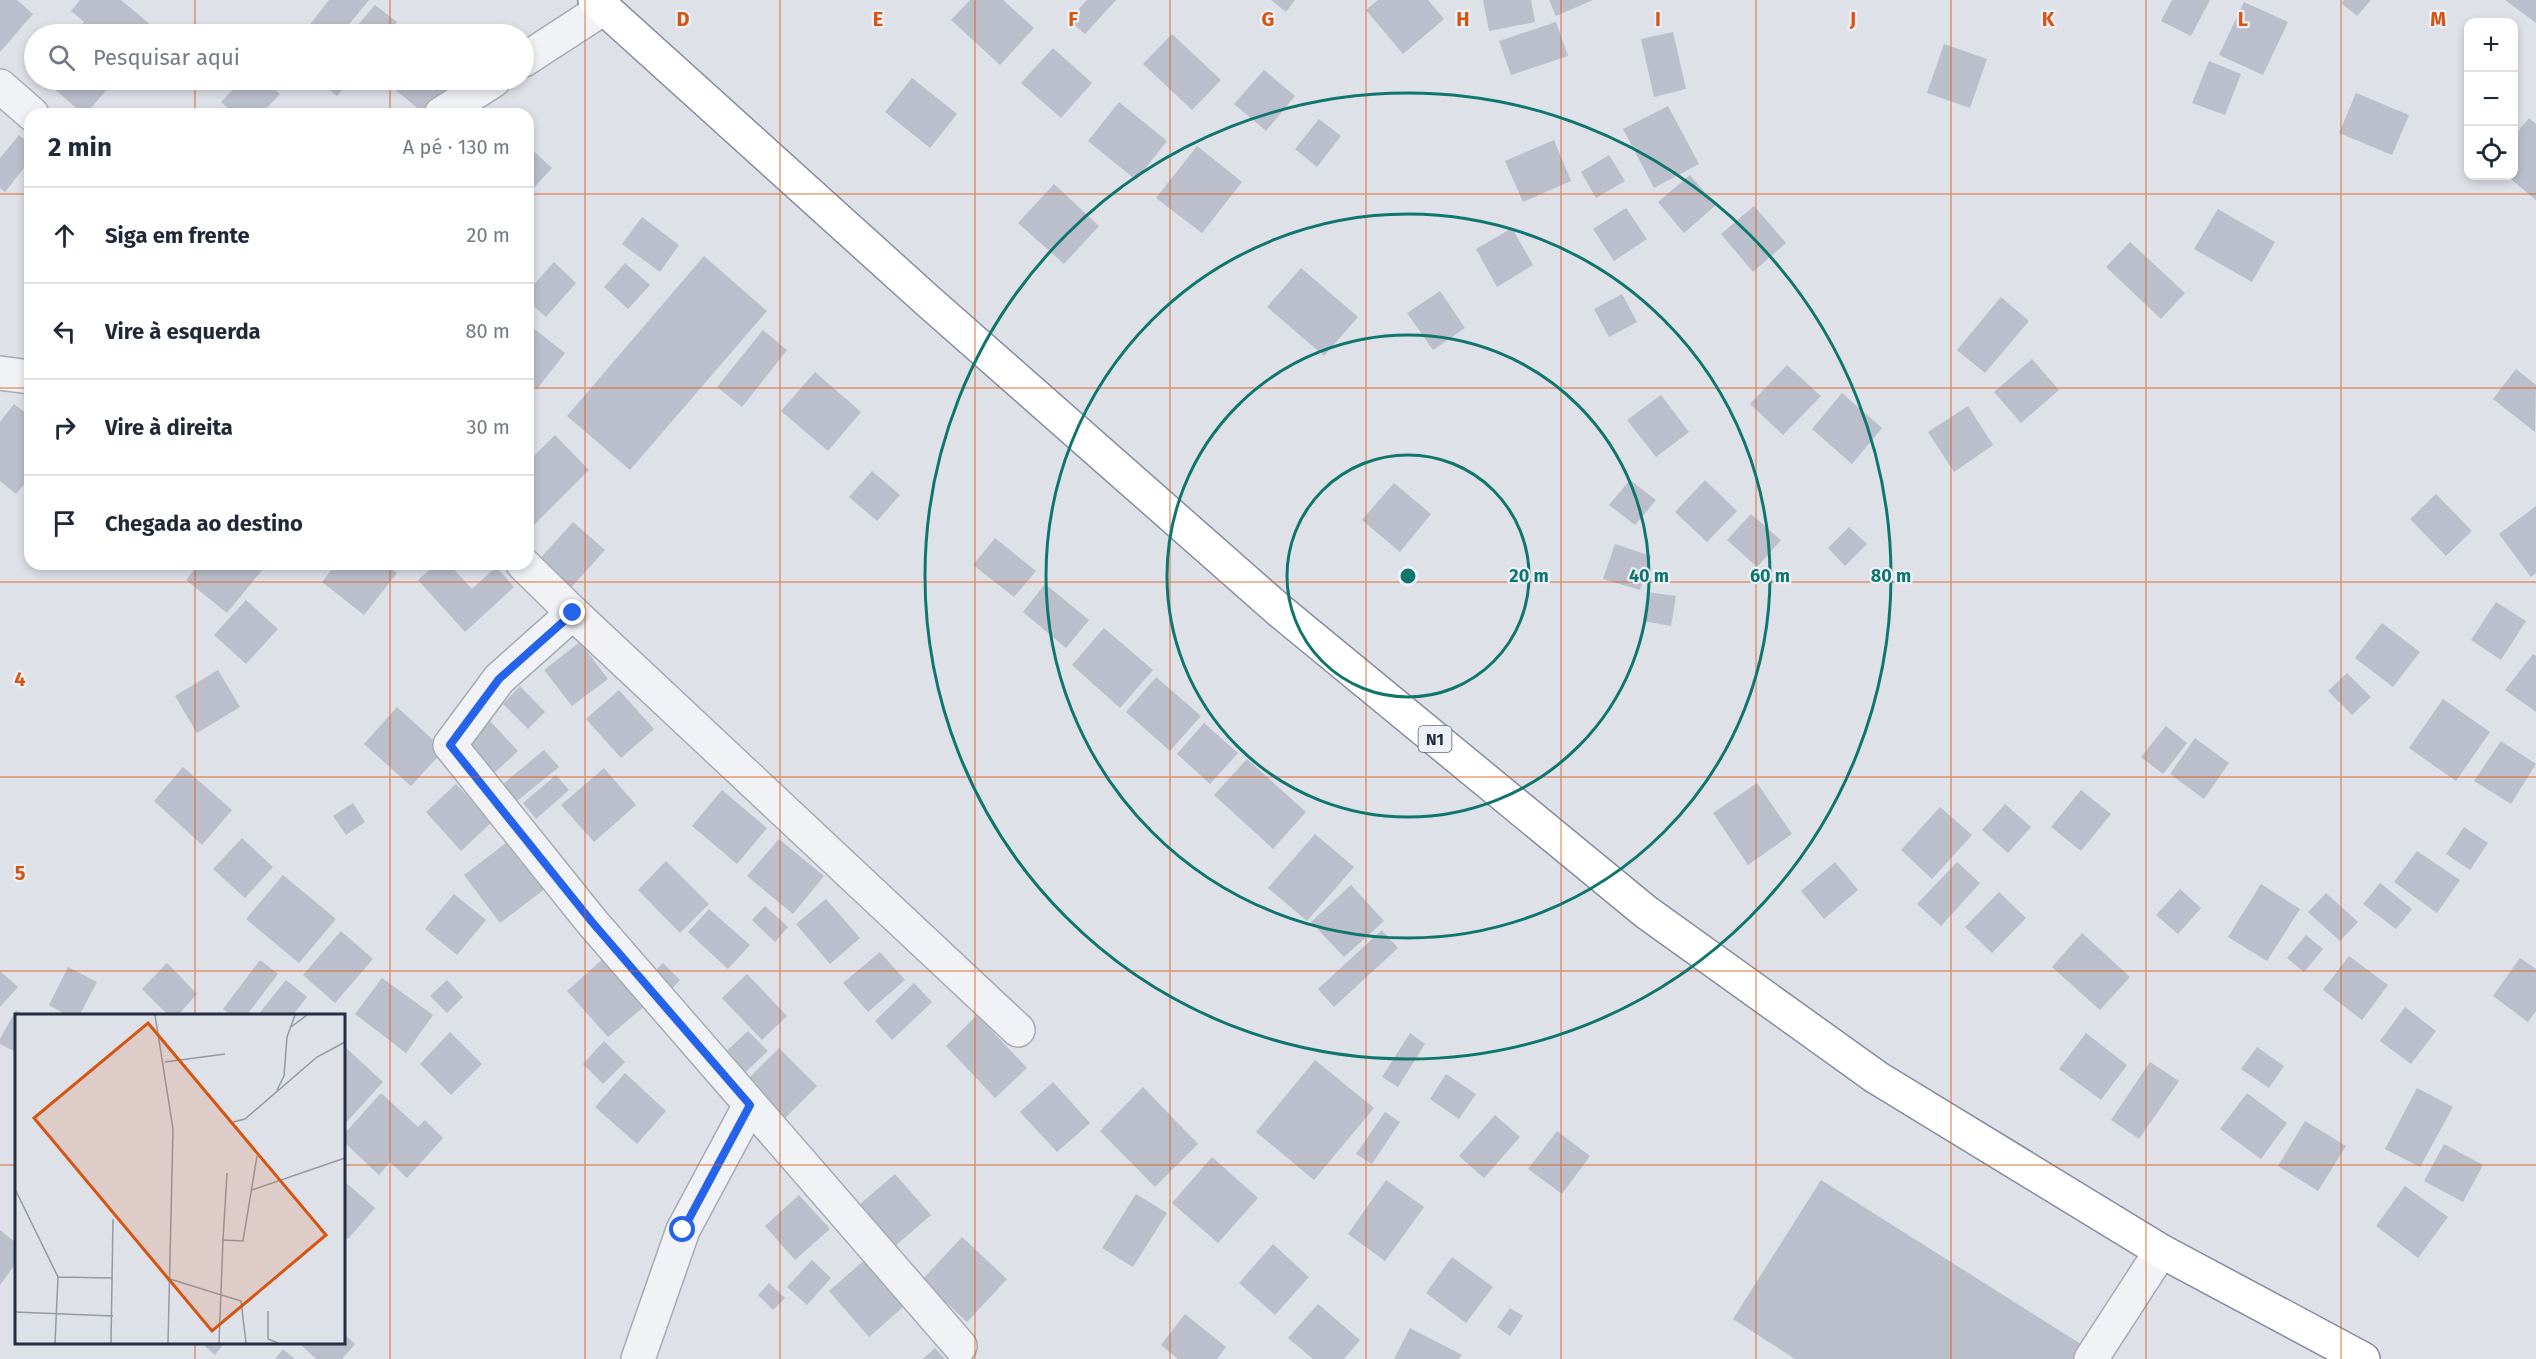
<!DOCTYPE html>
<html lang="pt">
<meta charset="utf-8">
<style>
body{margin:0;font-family:"Fira Sans",sans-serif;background:#f6f6f7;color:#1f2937}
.controls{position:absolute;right:18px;top:18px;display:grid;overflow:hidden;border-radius:12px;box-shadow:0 3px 9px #0003}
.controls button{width:54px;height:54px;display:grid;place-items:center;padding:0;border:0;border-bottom:2px solid #e0e1e3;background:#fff;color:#1f2937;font:30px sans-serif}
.stop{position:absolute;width:18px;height:18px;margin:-14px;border:4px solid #2563eb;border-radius:50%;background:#fff}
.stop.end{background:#2563eb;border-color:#fff;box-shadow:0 2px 6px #0008}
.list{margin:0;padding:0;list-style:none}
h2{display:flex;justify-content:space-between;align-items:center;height:78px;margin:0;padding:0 24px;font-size:26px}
h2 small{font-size:20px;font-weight:400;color:#747a83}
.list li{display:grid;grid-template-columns:39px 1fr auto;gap:18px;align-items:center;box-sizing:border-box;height:96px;padding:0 24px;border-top:2px solid #e0e1e3}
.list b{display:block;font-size:22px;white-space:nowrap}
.list em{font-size:20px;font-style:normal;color:#747a83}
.icon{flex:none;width:33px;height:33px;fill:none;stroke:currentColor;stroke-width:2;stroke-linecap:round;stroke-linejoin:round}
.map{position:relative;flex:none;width:2536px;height:1359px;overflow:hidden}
.search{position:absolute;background:#fff;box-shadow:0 3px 9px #0003;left:24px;top:24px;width:510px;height:66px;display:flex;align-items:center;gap:15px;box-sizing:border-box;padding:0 21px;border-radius:33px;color:#747a83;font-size:22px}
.panel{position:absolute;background:#fff;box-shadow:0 3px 9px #0003;left:24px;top:108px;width:510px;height:462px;border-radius:18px}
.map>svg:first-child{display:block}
.building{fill:#babfcb}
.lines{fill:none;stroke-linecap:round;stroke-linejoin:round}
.minor-casing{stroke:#a7abb6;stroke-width:36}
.highway-casing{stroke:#848ca0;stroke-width:36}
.minor{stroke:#f0f2f6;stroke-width:33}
.highway{stroke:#fff;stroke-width:33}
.route{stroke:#2563eb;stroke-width:8}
.grid{fill:none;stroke:#d55511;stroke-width:1.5;stroke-opacity:0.55}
.ring{fill:none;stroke:#0f766e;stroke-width:3}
.labels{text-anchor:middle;stroke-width:4.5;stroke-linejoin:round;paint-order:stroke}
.shield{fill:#edf0f6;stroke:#626877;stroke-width:1.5}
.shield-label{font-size:16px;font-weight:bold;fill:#262d40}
.inset-road{fill:none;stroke:#9499a5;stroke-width:1.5}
.view{fill:#d55511;fill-opacity:0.15;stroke:#d55511;stroke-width:3}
.inset-edge{fill:none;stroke:#262d40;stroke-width:3}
.grid-label{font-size:20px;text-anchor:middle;font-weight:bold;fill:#d55511;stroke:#edf0f6;stroke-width:4.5;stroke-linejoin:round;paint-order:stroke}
.centre{fill:#0f766e;stroke:#edf0f6;stroke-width:3}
.ring-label{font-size:18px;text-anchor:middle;font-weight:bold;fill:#0f766e;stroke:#edf0f6;stroke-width:4.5;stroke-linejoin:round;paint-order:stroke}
</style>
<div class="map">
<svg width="2536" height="1359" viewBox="0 0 2536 1359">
<rect width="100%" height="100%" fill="#dee1e8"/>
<g class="building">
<polygon points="0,0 17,0 33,14 0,52"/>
<polygon points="80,0 121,0 157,30 153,34 74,34 84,22 71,11"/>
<polygon points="329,0 369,0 341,34 319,34 308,27"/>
<polygon points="970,0 1003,0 1034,28 1000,65 951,20"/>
<polygon points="1087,0 1116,0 1085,34 1069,20"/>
<polygon points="1271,0 1295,0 1286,12"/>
<polygon points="1378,0 1428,0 1444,19 1403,54 1366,10"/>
<polygon points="1483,0 1531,0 1535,22 1489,31"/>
<polygon points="1549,0 1593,0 1556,16"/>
<polygon points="2172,0 2210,0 2191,36 2161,21"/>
<polygon points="2344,0 2371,0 2357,16 2341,3"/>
<polygon points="2505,0 2536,0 2536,23"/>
<polygon points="2244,2 2288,22 2263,75 2219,55"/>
<polygon points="375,5 397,22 387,34 350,34"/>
<polygon points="1556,22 1568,56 1511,75 1499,41"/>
<polygon points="1673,32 1686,89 1654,97 1641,39"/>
<polygon points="1172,34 1221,80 1192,110 1143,64"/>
<polygon points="1944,44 1987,59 1970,108 1927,93"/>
<polygon points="1053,48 1092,83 1061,118 1021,83"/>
<polygon points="2209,61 2241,74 2225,115 2192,103"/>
<polygon points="1264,70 1295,96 1266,131 1234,104"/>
<polygon points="912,78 957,114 930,148 885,112"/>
<polygon points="57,80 115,80 86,114 83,114 51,86"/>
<polygon points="242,80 264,80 280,94 261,114 234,114 221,102"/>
<polygon points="317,80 351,80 337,96"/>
<polygon points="383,80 445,80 451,84 425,114"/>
<polygon points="2356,93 2409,115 2392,155 2339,133"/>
<polygon points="1119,102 1167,141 1136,180 1088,141"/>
<polygon points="1668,106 1699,164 1654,188 1623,129"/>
<polygon points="2529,118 2536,124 2536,200 2507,176 2514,176 2514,136"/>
<polygon points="1319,119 1341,136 1317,167 1295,149"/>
<polygon points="19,135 30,144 30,160 5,192 0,188 0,158"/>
<polygon points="1554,140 1571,181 1523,202 1505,161"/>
<polygon points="528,146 552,168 528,194"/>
<polygon points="1197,146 1242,182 1202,233 1156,198"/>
<polygon points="1609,155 1625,181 1596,198 1581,172"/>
<polygon points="1690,175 1716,205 1684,233 1658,202"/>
<polygon points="1054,184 1099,226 1064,264 1018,223"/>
<polygon points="1754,206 1786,243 1753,272 1721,234"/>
<polygon points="1626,208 1647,239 1614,261 1593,229"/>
<polygon points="2218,209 2275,242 2252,282 2194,249"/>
<polygon points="642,217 679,245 660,272 622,244"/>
<polygon points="1512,228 1533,265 1497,287 1476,249"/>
<polygon points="2130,242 2185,293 2161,319 2106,267"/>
<polygon points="704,256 767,311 630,470 567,416"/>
<polygon points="554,262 576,283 546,317 528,301 528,291"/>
<polygon points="625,263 650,285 628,309 604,287"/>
<polygon points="1301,268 1358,317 1324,356 1267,307"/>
<polygon points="1440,291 1465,328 1433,350 1407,313"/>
<polygon points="1622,294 1637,322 1609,337 1594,309"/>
<polygon points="2001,297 2029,321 1985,373 1957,350"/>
<polygon points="528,324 565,353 537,389 528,382"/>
<polygon points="763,330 787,350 742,407 717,387"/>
<polygon points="2032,359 2059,390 2021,423 1994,392"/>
<polygon points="1787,365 1821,396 1783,435 1750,404"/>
<polygon points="2516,369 2536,385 2535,432 2493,399"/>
<polygon points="815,372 861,412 828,451 781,411"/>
<polygon points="1842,393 1882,428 1852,464 1812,429"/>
<polygon points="1661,395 1689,432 1656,457 1627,420"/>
<polygon points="30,403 30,477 16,494 0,481 0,422 14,404 24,412"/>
<polygon points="1968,406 1993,445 1954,472 1928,432"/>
<polygon points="555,435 589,470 528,531 528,462"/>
<polygon points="872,471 900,495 877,521 849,497"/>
<polygon points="1630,480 1656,500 1635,525 1609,505"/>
<polygon points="1705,480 1737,511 1707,542 1675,512"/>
<polygon points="1394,483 1431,514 1400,552 1362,520"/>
<polygon points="2436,494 2472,531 2446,556 2410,519"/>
<polygon points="2536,506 2536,573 2531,577 2499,534"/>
<polygon points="1751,514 1781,540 1757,567 1727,540"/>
<polygon points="573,522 605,550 568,591 536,563"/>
<polygon points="1849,527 1867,544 1845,566 1828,548"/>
<polygon points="995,538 1036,571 1014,597 973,565"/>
<polygon points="1615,544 1651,556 1640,590 1603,579"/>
<polygon points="199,564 267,564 227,613 186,580"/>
<polygon points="336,564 386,564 397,573 364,615 322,582"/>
<polygon points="436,564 449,564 472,589 496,567 514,587 465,632 418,580"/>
<polygon points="1045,584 1089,620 1066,648 1023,612"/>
<polygon points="1647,592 1676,596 1671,626 1643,621"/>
<polygon points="246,600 278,629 246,664 214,635"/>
<polygon points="2496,602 2526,621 2501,660 2471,640"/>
<polygon points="2382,623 2420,652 2393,687 2355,658"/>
<polygon points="1104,628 1153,670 1120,708 1072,665"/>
<polygon points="580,642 608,679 572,706 544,670"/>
<polygon points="2533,654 2536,656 2536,712 2505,690"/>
<polygon points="218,670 240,707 197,733 175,696"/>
<polygon points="2347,673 2371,697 2352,715 2328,691"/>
<polygon points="1156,677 1201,716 1170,751 1126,712"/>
<polygon points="520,686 545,712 528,729 503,704"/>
<polygon points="619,690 654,729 621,758 586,719"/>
<polygon points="2443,699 2490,732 2456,781 2409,748"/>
<polygon points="397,707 444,750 411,786 364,744"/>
<polygon points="490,721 518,751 491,776 463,746"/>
<polygon points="1204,723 1238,753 1210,784 1177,754"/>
<polygon points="2166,726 2187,743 2163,774 2141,757"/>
<polygon points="2195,738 2229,763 2204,799 2170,774"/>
<polygon points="2501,741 2536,764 2511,804 2474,781"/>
<polygon points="544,750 559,767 517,801 503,784"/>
<polygon points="1247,759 1306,812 1273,849 1214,795"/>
<polygon points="183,767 232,810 202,845 154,801"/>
<polygon points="604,768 636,805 594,842 561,805"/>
<polygon points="556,775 569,790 536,819 523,803"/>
<polygon points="1757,783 1792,834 1748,865 1713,813"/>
<polygon points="456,784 492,822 461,851 426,812"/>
<polygon points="722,790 767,828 737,864 692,826"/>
<polygon points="2081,790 2111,814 2081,851 2051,827"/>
<polygon points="353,803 365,822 346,835 333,816"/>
<polygon points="2005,804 2031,827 2008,853 1982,830"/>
<polygon points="1940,807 1972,835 1932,879 1901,850"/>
<polygon points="2464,827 2488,843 2470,870 2446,854"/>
<polygon points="1315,834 1354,867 1307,921 1268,888"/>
<polygon points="242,838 273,867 245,898 213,869"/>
<polygon points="779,839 824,876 793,914 747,876"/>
<polygon points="510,840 546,888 500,923 464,875"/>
<polygon points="2417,851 2460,880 2437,913 2394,882"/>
<polygon points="666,861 709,904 680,933 638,890"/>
<polygon points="1835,862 1858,890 1824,919 1801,891"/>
<polygon points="1957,862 1980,883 1941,926 1917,904"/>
<polygon points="283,875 336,919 299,963 246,919"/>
<polygon points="2380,883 2412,909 2396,929 2363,904"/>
<polygon points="2261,884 2300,909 2267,961 2228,937"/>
<polygon points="1351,885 1384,921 1344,957 1311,922"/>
<polygon points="2180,889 2201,908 2178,934 2156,915"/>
<polygon points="1999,892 2026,918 1992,953 1965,927"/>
<polygon points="2326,893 2358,922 2340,941 2308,912"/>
<polygon points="454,894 486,920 457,955 425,929"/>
<polygon points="826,899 860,938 830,964 796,924"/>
<polygon points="765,906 788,927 775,942 752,920"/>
<polygon points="709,909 750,945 728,969 688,932"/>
<polygon points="1382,930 1398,948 1334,1007 1318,989"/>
<polygon points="341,931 373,959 335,1003 303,975"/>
<polygon points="2082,933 2130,977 2100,1010 2052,967"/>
<polygon points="2306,935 2323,949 2304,972 2287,958"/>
<polygon points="880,952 905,980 868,1012 843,983"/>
<polygon points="2349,956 2388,985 2362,1020 2323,990"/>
<polygon points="604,958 646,1005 608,1037 567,991"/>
<polygon points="2520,958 2536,969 2536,1011 2528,1022 2493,996"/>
<polygon points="260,960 278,974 246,1016 232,1016 223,1009"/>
<polygon points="167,963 197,994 177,1016 169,1016 142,989"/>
<polygon points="663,963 680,980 671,990 653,973"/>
<polygon points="68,967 97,982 79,1016 68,1016 49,1005"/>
<polygon points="0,971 18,987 0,1007"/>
<polygon points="747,974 787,1016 762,1040 722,998"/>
<polygon points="382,978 433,1015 406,1053 355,1014"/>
<polygon points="286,980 307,997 292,1016 257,1016"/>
<polygon points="447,980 463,997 447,1013 430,996"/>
<polygon points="914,983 932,1002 892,1040 875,1021"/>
<polygon points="2405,1007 2436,1031 2411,1064 2380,1041"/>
<polygon points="16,1010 25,1016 16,1016 16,1052 0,1044 0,1039"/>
<polygon points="977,1015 1027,1068 995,1098 946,1046"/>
<polygon points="748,1031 768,1051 737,1080 718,1059"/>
<polygon points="450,1032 482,1064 451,1095 420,1064"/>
<polygon points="1410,1033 1425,1044 1398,1087 1382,1077"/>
<polygon points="2086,1033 2127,1065 2101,1100 2059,1069"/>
<polygon points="604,1041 625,1062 603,1084 583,1064"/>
<polygon points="344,1046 383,1082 344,1125"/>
<polygon points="2257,1047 2284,1066 2269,1088 2241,1069"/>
<polygon points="779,1048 817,1086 780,1123 743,1084"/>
<polygon points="1315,1060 1374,1108 1314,1180 1256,1132"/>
<polygon points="2150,1062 2179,1081 2139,1139 2111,1120"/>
<polygon points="625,1073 666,1111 637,1144 595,1107"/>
<polygon points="1446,1074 1476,1094 1459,1119 1430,1099"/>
<polygon points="1053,1082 1090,1123 1057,1152 1020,1112"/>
<polygon points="1143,1087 1198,1144 1155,1187 1100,1131"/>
<polygon points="2417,1088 2453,1107 2420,1167 2385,1149"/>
<polygon points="381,1093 418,1127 425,1120 443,1138 407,1178 390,1162 379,1175 344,1142 344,1134"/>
<polygon points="2247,1093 2287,1123 2261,1159 2220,1129"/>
<polygon points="1385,1112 1400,1122 1372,1164 1356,1154"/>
<polygon points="1495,1115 1520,1137 1484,1178 1459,1156"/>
<polygon points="2305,1121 2346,1146 2318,1191 2278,1166"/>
<polygon points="1557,1131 1590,1156 1562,1194 1528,1169"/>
<polygon points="2444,1144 2483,1165 2463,1202 2424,1181"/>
<polygon points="1212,1157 1258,1198 1218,1243 1172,1203"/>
<polygon points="895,1174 931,1215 894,1247 859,1205"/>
<polygon points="1386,1180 1424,1207 1385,1261 1348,1234"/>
<polygon points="1821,1180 2084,1346 2075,1359 1795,1359 1733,1319"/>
<polygon points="344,1181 375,1208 348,1239 344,1236"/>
<polygon points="2405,1186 2448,1217 2418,1258 2376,1226"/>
<polygon points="1136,1194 1167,1213 1133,1267 1102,1248"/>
<polygon points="799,1195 830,1229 795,1260 765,1226"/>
<polygon points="0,1230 16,1243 16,1263 0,1285"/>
<polygon points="962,1237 1007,1279 967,1322 922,1280"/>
<polygon points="1273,1244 1309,1277 1275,1315 1239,1283"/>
<polygon points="869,1256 909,1302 869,1337 829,1291"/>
<polygon points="1452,1257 1493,1287 1466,1323 1426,1293"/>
<polygon points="812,1260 831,1278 807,1305 787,1287"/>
<polygon points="769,1283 785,1298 773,1310 758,1295"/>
<polygon points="1318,1304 1360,1340 1344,1359 1313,1359 1288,1338"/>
<polygon points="1510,1308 1523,1316 1510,1336 1497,1327"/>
<polygon points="1185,1314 1226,1347 1217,1359 1178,1359 1161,1345"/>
<polygon points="1410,1328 1462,1355 1459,1359 1394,1359"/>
<polygon points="344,1334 355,1344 342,1359 316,1359 298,1342 344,1342"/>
<polygon points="200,1342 225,1342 215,1355"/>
<polygon points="935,1348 945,1359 923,1359"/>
<polygon points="283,1349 295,1359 275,1359"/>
</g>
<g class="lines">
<defs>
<g id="minor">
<polyline points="524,60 604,8"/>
<polyline points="0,86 32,114"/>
<polyline points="441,114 494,80"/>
<polyline points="0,373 30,377"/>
<polyline points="523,564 573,613 499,679 450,745 592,922 960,1346"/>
<polyline points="573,613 1018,1030"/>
<polyline points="638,1359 683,1230 750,1105"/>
<polyline points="2091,1359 2161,1251"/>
</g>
<polyline id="highway" points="595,0 928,301 1280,611 1646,912 1876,1077 2161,1251 2363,1359"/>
</defs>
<use href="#minor" class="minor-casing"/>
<use href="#highway" class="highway-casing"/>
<use href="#minor" class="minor"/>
<use href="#highway" class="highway"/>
</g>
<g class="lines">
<polyline class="route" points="573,613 499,679 450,745 592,922 750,1105 683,1230"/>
</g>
<path class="grid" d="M195,0v34M390,0v34M585,0v1359M780,0v1359M975,0v1359M1170,0v1359M1366,0v1359M1561,0v1359M1756,0v1359M1951,0v1359M2146,0v1359M2341,0v1359M195,80v34M390,80v34M0,194h30M528,194h2008M0,388h30M528,388h2008M195,564v452M390,564v795M0,582h2536M0,777h2536M0,971h2536M0,1165h16M344,1165h2192M195,1342v17"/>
<g class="ring">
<circle cx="1408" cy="576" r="121"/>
<circle cx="1408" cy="576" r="241"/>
<circle cx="1408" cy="576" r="362"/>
<circle cx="1408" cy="576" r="483"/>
</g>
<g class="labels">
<rect class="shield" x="1418.5" y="726" width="33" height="26" rx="4.5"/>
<g class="shield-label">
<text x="1435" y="745">N1</text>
</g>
</g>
<g transform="translate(15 1014)">
<rect width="330" height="330" fill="#dee1e8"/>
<path class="inset-road" d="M140,1l18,114 -5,214M276,13l16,-12M150,48l60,-8M262,76l7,-14 3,-39 8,-22M218,108l12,-3 72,-62 28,-15M0,175l43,88 -3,66M237,176l93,-32M208,226l4,-67M43,263l55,1M155,265l71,22 5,42M253,297v28l10,4M0,298l98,4M96,329l2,-124M204,329l4,-103 20,1 14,-85"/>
<path class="view" d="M133,9l178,212 -114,96 -178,-213z"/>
<rect width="330" height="330" class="inset-edge"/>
</g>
<g class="grid-label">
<text x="683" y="26">D</text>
<text x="878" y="26">E</text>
<text x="1073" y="26">F</text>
<text x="1268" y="26">G</text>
<text x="1463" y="26">H</text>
<text x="1658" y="26">I</text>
<text x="1853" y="26">J</text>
<text x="2048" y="26">K</text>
<text x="2243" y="26">L</text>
<text x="2438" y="26">M</text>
<text x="20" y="686">4</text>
<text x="20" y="880">5</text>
</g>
<circle cx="1408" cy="576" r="9" class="centre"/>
<g class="ring-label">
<text x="1529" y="582">20 m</text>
<text x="1649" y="582">40 m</text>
<text x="1770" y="582">60 m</text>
<text x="1891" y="582">80 m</text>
</g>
</svg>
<div class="controls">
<button>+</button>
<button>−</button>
<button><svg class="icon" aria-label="locate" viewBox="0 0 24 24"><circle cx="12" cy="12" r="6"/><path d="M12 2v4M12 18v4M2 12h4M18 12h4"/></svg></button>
</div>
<div class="stop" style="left:683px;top:1230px"></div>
<div class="stop end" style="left:573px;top:613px"></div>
<div class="search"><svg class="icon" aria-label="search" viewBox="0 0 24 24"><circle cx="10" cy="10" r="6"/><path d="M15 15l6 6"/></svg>Pesquisar aqui</div>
<section class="panel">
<h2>2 min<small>A pé · 130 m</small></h2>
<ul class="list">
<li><svg class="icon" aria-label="ahead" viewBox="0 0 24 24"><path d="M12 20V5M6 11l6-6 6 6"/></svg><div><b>Siga em frente</b></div><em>20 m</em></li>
<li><svg class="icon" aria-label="left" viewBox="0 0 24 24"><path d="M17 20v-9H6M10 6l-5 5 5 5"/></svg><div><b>Vire à esquerda</b></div><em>80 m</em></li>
<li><svg class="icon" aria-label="right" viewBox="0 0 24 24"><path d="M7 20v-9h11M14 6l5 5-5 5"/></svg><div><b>Vire à direita</b></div><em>30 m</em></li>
<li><svg class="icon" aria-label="arrive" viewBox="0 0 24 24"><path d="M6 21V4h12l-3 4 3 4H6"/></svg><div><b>Chegada ao destino</b></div></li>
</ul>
</section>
</div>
